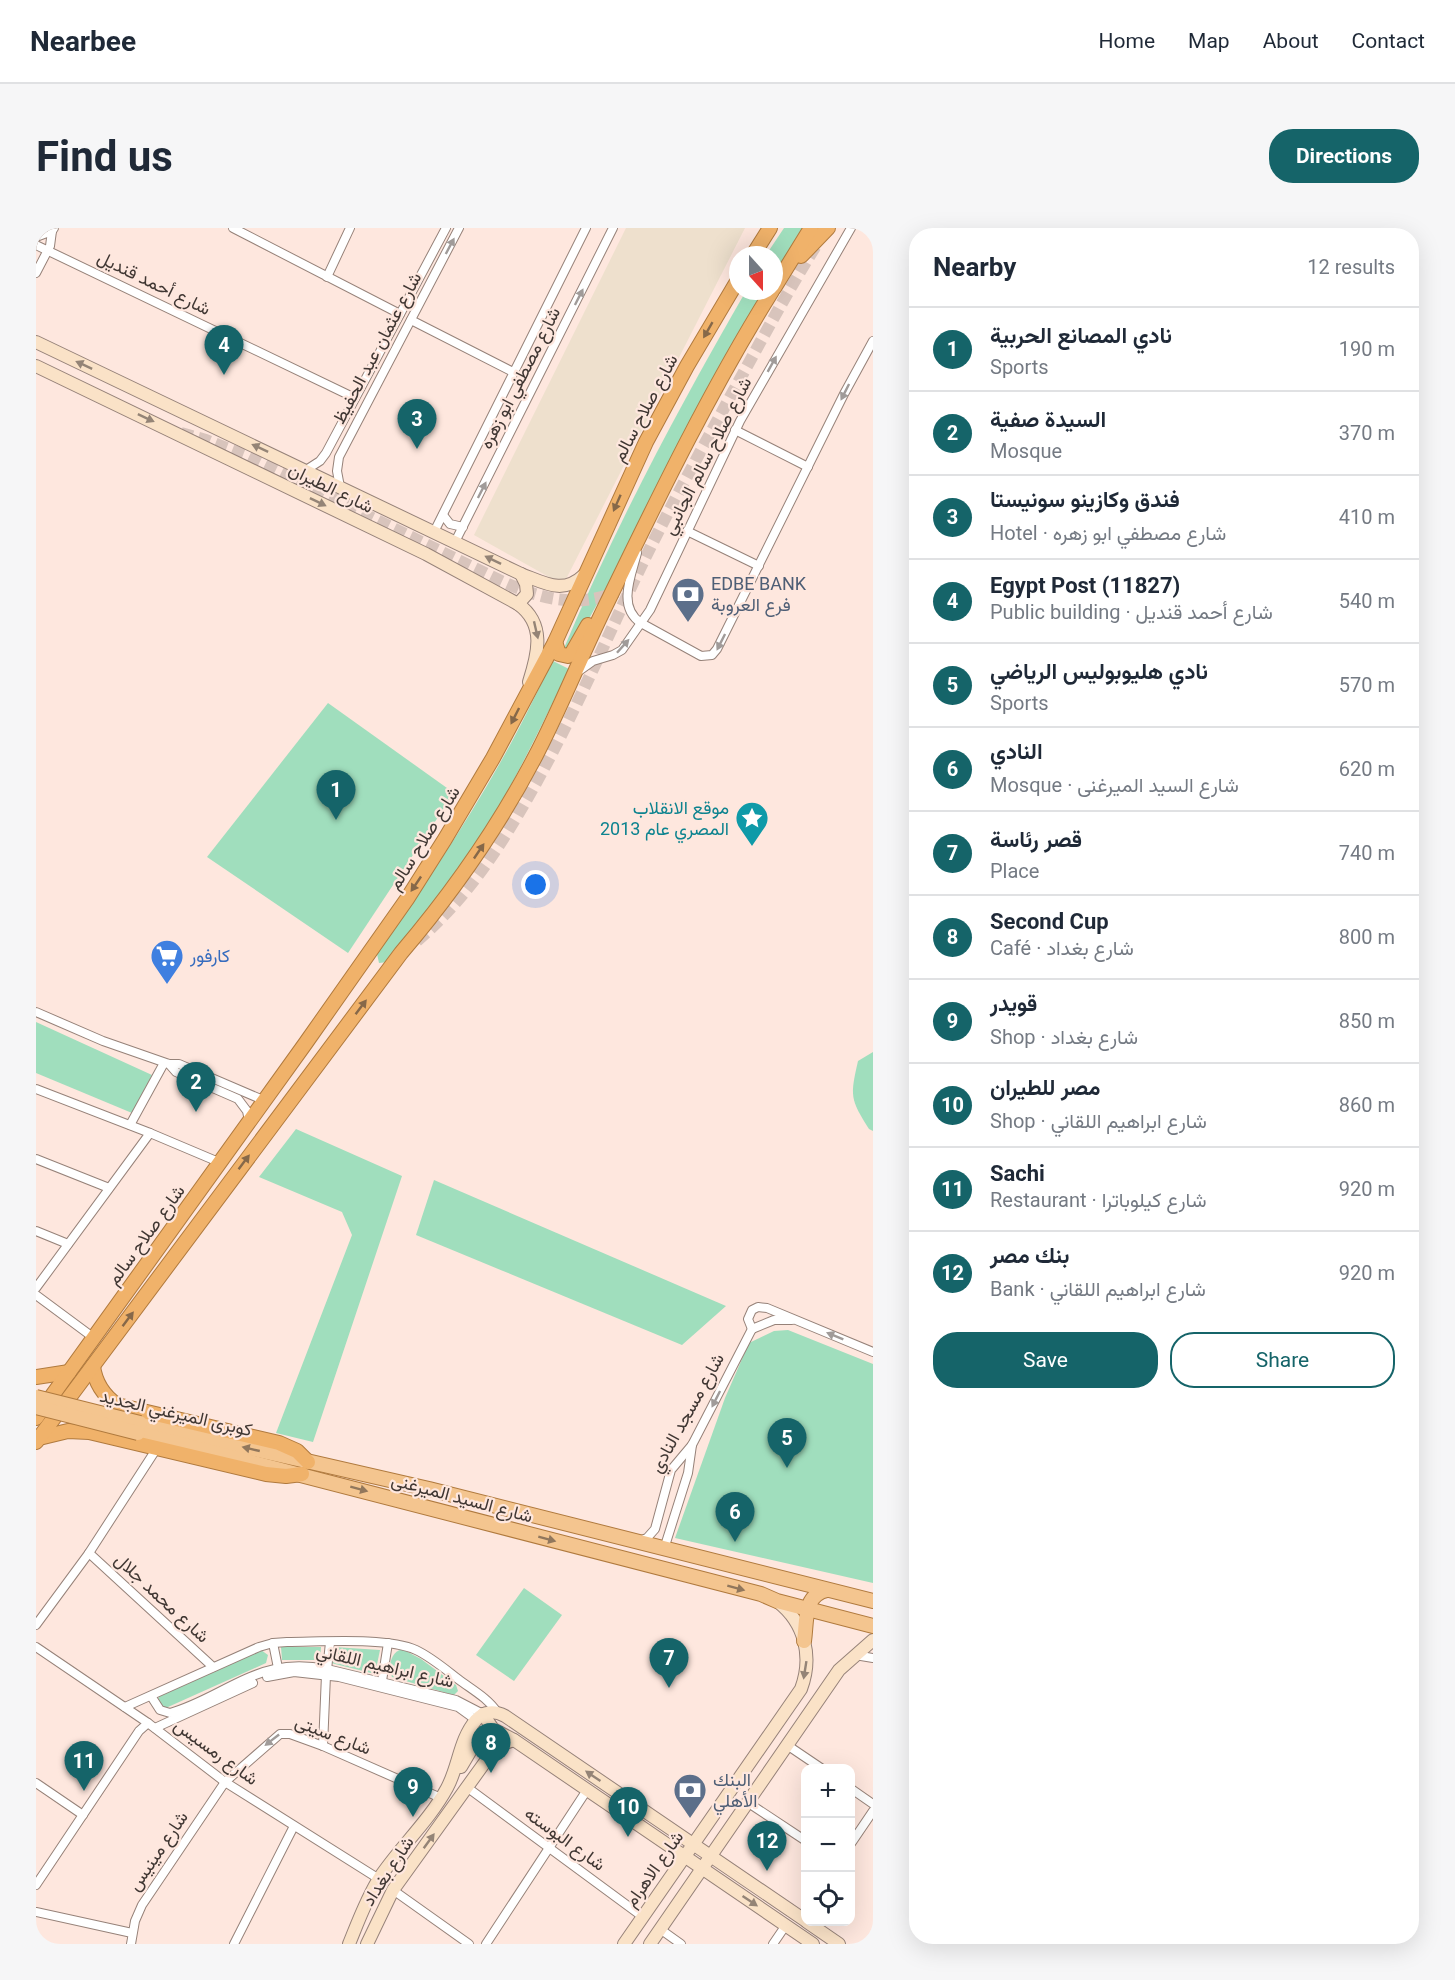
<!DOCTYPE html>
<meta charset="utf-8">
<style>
body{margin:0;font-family:Roboto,Vazirmatn,sans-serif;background:#f6f6f7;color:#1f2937}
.controls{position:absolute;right:18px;bottom:18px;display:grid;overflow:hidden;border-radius:12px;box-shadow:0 6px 24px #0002}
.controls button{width:54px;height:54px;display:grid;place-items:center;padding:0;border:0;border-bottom:2px solid #e0e1e3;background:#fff;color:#1f2937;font:30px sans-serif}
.compass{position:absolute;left:693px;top:18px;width:54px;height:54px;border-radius:50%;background:#fff;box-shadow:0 6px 24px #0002;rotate:159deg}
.you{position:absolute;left:500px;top:657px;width:21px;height:21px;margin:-15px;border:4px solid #fff;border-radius:50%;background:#1a73e8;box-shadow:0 0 0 9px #1a73e833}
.badge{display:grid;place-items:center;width:39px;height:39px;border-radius:50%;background:#156469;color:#fff;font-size:20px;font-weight:700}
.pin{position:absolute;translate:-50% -50px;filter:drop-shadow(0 2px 3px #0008)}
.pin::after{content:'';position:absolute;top:32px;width:21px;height:18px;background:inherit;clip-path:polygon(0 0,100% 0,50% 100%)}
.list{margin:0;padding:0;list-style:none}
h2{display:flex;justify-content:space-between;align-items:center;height:78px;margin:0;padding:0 24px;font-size:26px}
h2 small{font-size:20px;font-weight:400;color:#747a83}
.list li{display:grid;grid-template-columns:39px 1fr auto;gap:18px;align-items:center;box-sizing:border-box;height:84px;padding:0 24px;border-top:2px solid #e0e1e3}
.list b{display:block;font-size:22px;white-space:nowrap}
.list p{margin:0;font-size:20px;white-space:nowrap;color:#747a83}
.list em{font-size:20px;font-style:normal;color:#747a83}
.actions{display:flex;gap:12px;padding:18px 24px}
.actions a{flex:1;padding:14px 0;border:2px solid #156469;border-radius:24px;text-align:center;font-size:21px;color:#156469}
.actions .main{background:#156469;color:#fff}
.icon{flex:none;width:33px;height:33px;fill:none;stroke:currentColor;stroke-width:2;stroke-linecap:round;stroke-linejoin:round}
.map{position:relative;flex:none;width:837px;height:1716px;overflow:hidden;border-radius:24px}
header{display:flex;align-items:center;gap:36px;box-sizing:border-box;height:84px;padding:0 30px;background:#fff;border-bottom:2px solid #e0e1e3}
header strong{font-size:28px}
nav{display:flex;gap:33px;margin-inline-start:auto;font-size:21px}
.intro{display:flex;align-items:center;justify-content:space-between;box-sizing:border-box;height:144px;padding:0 36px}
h1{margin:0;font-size:42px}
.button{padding:15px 27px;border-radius:24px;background:#156469;color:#fff;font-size:21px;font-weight:700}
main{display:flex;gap:36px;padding:0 36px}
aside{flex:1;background:#fff;border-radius:24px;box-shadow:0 6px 24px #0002}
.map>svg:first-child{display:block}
.commercial{fill:#eee0cd}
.grass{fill:#a0debd}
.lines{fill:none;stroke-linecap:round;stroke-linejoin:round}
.secondary-tunnel{stroke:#d8c4bc;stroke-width:12;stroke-dasharray:12 6;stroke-linecap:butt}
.minor-casing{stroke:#968279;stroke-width:10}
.secondary-casing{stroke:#968279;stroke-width:14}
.primary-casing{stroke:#b07a3e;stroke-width:16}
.trunk-casing{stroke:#b07a3e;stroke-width:16}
.minor{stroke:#fff;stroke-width:8}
.secondary{stroke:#fae2c7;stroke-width:12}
.primary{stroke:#f4c58f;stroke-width:14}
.trunk{stroke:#f0b26a;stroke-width:14}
.primary-bridge-casing{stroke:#b07a3e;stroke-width:16;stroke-linecap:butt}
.primary-bridge{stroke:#f4c58f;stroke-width:14}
.oneway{fill:#a09b99}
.oneway2{fill:#866849}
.oneway3{fill:#948476}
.oneway4{fill:#91775c}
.labels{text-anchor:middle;stroke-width:4.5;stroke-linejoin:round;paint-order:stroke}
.street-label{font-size:18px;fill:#403733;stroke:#fee7de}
.service-label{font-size:18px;fill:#4e5e75;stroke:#fee7de;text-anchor:start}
.culture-label{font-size:18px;fill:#0d838f;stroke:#fee7de;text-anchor:end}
.shop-label{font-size:18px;fill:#366cbe;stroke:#fee7de;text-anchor:start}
</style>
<header>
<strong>Nearbee</strong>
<nav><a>Home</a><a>Map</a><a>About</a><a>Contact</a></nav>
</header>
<div class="intro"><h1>Find us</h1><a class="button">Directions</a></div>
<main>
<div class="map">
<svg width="837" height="1716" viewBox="0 0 837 1716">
<rect width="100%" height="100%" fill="#fee7de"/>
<polygon class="commercial" points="590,0 709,0 527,357 438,307"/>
<g class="grass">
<polygon points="748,0 770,0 738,53 738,27 730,27"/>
<path d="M710,63h22l-196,359 -8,-2c52,-123 115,-241 182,-357z"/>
<path d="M517,433l16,8c-35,73 -71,147 -118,214 -19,27 -42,53 -63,79l-9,1 -2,-9c50,-72 100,-146 141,-224 12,-23 23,-46 35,-69z"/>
<polygon points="292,475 418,565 312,725 171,629"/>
<polygon points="0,794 116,847 96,885 0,845"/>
<path d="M837,824v79l-4,-2c-19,-30 -19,-33 -11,-68z"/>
<polygon points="260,901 366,948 277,1214 240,1205 316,1007 306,984 223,949"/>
<polygon points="398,952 690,1078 646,1117 380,1007"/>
<polygon points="752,1102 837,1136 837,1355 639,1310 689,1170 713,1115 738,1103"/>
<polygon points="488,1360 526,1387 478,1453 440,1427"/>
<polygon points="245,1419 285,1419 284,1432 246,1432"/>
<polygon points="298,1419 344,1422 339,1446 295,1435"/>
<path d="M366,1421l19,10 35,26 2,6 -4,4 -4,-1 -58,-17c-5,-10 -1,-25 10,-28z"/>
<polygon points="225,1422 232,1427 230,1435 132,1479 127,1479 122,1472 123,1468"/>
</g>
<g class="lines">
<g class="secondary-tunnel">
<path d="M145,205l25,7 38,15 255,125c39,18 76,29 118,12"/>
<path d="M381,713c53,-46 85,-97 119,-158 36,-65 65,-132 97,-200 31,-65 66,-129 101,-193 27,-49 53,-98 83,-146"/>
</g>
<defs>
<g id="minor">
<polyline points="197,0 364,86"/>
<polyline points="0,9 16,3"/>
<polyline points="0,17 319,170"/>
<polyline points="0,45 14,18 16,3 18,0"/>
<polyline points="291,49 314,0"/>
<polyline points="375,92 477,144"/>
<polyline points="699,202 772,239"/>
<polyline points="270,242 284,233 290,225 410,0"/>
<polyline points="304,259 301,243 303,229 423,0"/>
<polyline points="407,287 414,296 427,299"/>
<polyline points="651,303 723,338"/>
<polyline points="398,304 550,0"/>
<polyline points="419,314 577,0"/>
<path d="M601,325c-6,23 -20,54 4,70l60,33 11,-1 5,-6 127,-255 29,-53"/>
<polyline points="543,443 557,433 577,427 586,422 614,382 704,193 815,0"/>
<polyline points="0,784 67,813 133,836 143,836 227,872"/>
<polyline points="133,836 140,844 202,871 211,883 213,893"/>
<polyline points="0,861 114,905 185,935"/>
<polyline points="94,897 128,835"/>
<polyline points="0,931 73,960"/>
<polyline points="0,1003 32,1016"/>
<polyline points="0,1060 114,905"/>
<polyline points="0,1067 58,1110"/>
<polyline points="716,1101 712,1091 716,1082 722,1079 731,1080 837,1124"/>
<polyline points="716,1101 738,1092 756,1092"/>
<polyline points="603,1313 611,1310 619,1301 635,1242 656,1217 716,1101"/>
<polyline points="628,1321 652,1245 656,1217"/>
<polyline points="53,1325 177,1439"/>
<polyline points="0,1397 53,1325 121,1220"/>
<polyline points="237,1415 242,1440"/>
<polyline points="0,1419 112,1495 189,1554 343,1651"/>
<polyline points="819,1427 837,1430"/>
<polyline points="291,1441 294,1415"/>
<polyline points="231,1449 258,1444 303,1449 422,1479 440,1492"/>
<polyline points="346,1453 352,1415"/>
<path d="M115,1468l9,14 10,3c37,-10 68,-36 105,-44 17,-4 35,-3 52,0l129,31 27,14"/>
<path d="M89,1479l134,-60 14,-4 14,-1c34,0 100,-5 129,8 15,7 29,19 42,29 13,10 30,19 39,33"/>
<polyline points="119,1500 217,1455"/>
<polyline points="751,1517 785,1540"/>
<polyline points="287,1518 290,1447"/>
<polyline points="0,1555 47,1587"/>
<polyline points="432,1560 607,1689"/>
<polyline points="814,1560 837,1576"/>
<polyline points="711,1574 770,1613"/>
<polyline points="814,1617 837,1583"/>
<polyline points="0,1657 103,1503 112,1495"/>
<polyline points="357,1662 433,1716"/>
<polyline points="0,1684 96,1705"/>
<polyline points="624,1701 645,1716"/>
<polyline points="95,1716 99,1693 106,1677 189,1554 244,1506 254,1506 287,1518 405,1570"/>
<polyline points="198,1716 258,1598"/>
<polyline points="450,1716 551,1562"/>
<polyline points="737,1716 750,1697"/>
</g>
<g id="secondary">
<path d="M0,114l485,232c24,9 42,21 63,1"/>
<path d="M0,138l390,188 92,50c28,20 20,50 11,78"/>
<polyline points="482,376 491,366 490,356 485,346"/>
<polyline points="447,1486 457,1501 478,1512 777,1716"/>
<polyline points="425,1539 441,1512 446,1511 451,1513 457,1523"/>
<polyline points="771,1694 803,1716"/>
<path d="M313,1716c9,-22 18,-47 31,-67 21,-31 49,-56 67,-89 12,-22 12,-48 29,-68 8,-9 18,-10 29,-4l301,205"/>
<polyline points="331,1716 357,1662 457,1523 466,1516 478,1512"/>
<path d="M588,1716l177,-255c12,-32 4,-66 -23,-87"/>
<polyline points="614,1716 803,1442 837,1412"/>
</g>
<g id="primary">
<polyline points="104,1195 393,1261 837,1373"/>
<polyline points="102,1205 725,1366 741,1373 837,1398"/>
<path d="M768,1413c3,-20 -1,-46 23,-51"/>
</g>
<g id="trunk">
<polyline points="717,27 734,0"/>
<polyline points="765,28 792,0"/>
<polyline points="738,60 775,0"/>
<polyline points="519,414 523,426 532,428 536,425 552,397"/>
<path d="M57,1138c2,16 10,29 24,39l162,38 18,8 11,11"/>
<polyline points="0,1149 33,1144"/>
<polyline points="0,1190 269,816 371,671 409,611 457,530 519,414 610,214 651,138 702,52"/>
<polyline points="3,1210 32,1203 53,1204 230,1246 250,1248 266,1246"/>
<path d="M0,1214l365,-489c52,-61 98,-127 135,-198 25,-48 45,-99 69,-148 52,-107 104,-215 167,-316"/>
</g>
</defs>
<use href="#minor" class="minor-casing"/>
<use href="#secondary" class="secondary-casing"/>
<use href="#primary" class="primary-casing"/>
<use href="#trunk" class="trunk-casing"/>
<use href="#minor" class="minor"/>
<use href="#secondary" class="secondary"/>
<use href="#primary" class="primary"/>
<use href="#trunk" class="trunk"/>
<defs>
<g id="primary-bridge">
<polyline points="0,1169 104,1195"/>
<polyline points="0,1179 102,1205"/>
</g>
</defs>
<use href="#primary-bridge" class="primary-bridge-casing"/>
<use href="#primary-bridge" class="primary-bridge"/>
</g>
<defs><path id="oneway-solid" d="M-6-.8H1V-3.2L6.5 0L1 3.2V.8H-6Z" transform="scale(1.5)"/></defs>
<g class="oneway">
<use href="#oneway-solid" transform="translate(414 18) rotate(-62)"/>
<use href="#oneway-solid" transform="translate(543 69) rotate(-63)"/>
<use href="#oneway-solid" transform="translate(736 136) rotate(-61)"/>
<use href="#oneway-solid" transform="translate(809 164) rotate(117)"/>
<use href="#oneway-solid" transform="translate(446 262) rotate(-63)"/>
<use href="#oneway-solid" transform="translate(685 414) rotate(117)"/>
<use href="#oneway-solid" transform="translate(587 418) rotate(-48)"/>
<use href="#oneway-solid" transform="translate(799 1108) rotate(-158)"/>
<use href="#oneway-solid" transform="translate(680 1171) rotate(117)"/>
<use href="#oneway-solid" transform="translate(236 1512) rotate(142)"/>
</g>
<g class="oneway2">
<use href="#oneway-solid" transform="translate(672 102) rotate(120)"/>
<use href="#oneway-solid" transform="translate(581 275) rotate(114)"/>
<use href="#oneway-solid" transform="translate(479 488) rotate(117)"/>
<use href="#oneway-solid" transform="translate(443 623) rotate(-56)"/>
<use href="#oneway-solid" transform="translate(380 656) rotate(124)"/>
<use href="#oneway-solid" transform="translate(325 779) rotate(-53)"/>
<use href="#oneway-solid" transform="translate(208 934) rotate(-53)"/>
<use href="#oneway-solid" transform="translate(92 1091) rotate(-53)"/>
</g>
<g class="oneway3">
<use href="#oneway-solid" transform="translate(48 137) rotate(-155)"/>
<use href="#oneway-solid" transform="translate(110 190) rotate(25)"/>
<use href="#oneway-solid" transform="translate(224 220) rotate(-155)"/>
<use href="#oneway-solid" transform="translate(282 274) rotate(26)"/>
<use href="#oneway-solid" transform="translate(457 332) rotate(-154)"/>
<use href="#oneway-solid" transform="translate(500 402) rotate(77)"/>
<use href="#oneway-solid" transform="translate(769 1442) rotate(99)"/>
<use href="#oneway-solid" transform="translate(557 1548) rotate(-146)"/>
<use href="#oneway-solid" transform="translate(393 1613) rotate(-54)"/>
<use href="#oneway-solid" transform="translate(714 1673) rotate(34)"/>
</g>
<g class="oneway4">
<use href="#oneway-solid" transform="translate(215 1221) rotate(-167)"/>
<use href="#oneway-solid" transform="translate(323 1261) rotate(15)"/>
<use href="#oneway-solid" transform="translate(511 1311) rotate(15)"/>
<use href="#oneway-solid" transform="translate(700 1360) rotate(15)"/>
</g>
<defs>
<symbol id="bank-pin" viewBox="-11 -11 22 30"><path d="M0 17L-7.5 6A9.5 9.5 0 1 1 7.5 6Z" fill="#5c6f8a" stroke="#fee7de"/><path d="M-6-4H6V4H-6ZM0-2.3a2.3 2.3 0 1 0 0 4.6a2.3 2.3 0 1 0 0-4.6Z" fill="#fff"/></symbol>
<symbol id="sight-pin" viewBox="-11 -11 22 30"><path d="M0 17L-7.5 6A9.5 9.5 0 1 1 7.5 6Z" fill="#0f9aa8" stroke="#fee7de"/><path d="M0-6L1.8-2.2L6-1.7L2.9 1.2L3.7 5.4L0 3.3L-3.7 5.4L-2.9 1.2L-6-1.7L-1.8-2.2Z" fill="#fff"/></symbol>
<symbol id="supermarket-pin" viewBox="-11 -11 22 30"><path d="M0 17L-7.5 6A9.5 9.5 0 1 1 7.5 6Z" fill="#3f7fe0" stroke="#fee7de"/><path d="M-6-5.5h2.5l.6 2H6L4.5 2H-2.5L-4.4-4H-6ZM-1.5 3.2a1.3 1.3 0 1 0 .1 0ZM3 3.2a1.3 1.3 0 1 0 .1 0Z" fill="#fff"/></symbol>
</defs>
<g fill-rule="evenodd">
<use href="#bank-pin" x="633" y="347" width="38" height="52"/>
<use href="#sight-pin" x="697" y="571" width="38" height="52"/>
<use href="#supermarket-pin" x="112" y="709" width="38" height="52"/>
<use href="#bank-pin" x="635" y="1543" width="38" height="52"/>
</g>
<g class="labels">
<g class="street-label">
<text transform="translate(118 55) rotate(26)" y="6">شارع أحمد قنديل</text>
<text transform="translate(341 120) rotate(-62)" y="6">شارع عثمان عبد الحفيظ</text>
<text transform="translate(484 150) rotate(-63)" y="6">شارع مصطفي ابو زهره</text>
<text transform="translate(609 180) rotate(-62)" y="6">شارع صلاح سالم</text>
<text transform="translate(671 228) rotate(-63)" y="6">شارع صلاح سالم الجانبي</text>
<text transform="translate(295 260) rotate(26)" y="6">شارع الطيران</text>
<text transform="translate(388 610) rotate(-58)" y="6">شارع صلاح سالم</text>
<text transform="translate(110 1007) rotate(-54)" y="6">شارع صلاح سالم</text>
<text transform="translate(140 1185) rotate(13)" y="6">كوبرى الميرغني الجديد</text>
<text transform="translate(651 1185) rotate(-61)" y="6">شارع مسجد النادي</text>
<text transform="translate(426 1270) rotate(15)" y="6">شارع السيد الميرغنى</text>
<text transform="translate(126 1370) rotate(43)" y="6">شارع محمد جلال</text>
<text transform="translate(349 1438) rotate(13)" y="6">شارع ابراهيم اللقاني</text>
<text transform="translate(297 1507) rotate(21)" y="6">شارع سيتى</text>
<text transform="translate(180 1524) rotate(36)" y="6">شارع رمسيس</text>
<text transform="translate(529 1611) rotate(36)" y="6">شارع البوسته</text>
<text transform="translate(122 1623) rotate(-56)" y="6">شارع مينيس</text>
<text transform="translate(618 1641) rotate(-55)" y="6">شارع الاهرام</text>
<text transform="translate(352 1643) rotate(-57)" y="6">شارع بغداد</text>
</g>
<g class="service-label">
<text x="675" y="362">EDBE BANK<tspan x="675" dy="21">فرع العروبة</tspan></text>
<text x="677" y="1558">البنك<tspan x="677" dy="21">الأهلي</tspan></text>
</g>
<g class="culture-label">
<text x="693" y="586">موقع الانقلاب<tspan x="693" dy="21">المصري عام 2013</tspan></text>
</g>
<g class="shop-label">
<text x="154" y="734">كارفور</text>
</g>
</g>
</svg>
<div class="controls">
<button>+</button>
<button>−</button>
<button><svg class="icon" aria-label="locate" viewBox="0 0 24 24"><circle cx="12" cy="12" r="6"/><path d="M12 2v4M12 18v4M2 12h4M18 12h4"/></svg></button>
</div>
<svg class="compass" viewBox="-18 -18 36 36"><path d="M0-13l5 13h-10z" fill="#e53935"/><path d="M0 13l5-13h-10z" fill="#747a83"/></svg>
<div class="you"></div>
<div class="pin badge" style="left:300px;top:592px">1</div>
<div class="pin badge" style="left:160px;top:884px">2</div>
<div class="pin badge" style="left:381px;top:221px">3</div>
<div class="pin badge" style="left:188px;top:147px">4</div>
<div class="pin badge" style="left:751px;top:1240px">5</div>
<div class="pin badge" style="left:699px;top:1314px">6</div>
<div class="pin badge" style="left:633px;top:1460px">7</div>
<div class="pin badge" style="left:455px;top:1545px">8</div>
<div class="pin badge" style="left:377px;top:1589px">9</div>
<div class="pin badge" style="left:592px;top:1609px">10</div>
<div class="pin badge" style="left:48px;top:1563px">11</div>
<div class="pin badge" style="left:731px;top:1643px">12</div>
</div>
<aside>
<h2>Nearby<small>12 results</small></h2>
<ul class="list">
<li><span class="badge">1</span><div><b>نادي المصانع الحربية</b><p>Sports</p></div><em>190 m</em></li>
<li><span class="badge">2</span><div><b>السيدة صفية</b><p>Mosque</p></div><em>370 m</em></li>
<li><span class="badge">3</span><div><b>فندق وكازينو سونيستا</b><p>Hotel · شارع مصطفي ابو زهره</p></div><em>410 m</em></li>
<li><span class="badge">4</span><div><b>Egypt Post (11827)</b><p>Public building · شارع أحمد قنديل</p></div><em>540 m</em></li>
<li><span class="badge">5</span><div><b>نادي هليوبوليس الرياضي</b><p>Sports</p></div><em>570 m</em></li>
<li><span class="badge">6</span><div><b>النادي</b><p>Mosque · شارع السيد الميرغنى</p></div><em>620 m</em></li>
<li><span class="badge">7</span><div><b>قصر رئاسة</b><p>Place</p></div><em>740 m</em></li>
<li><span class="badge">8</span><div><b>Second Cup</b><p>Café · شارع بغداد</p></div><em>800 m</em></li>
<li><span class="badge">9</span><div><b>قويدر</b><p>Shop · شارع بغداد</p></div><em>850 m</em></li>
<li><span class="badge">10</span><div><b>مصر للطيران</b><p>Shop · شارع ابراهيم اللقاني</p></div><em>860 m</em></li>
<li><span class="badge">11</span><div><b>Sachi</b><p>Restaurant · شارع كيلوباترا</p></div><em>920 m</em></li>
<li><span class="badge">12</span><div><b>بنك مصر</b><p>Bank · شارع ابراهيم اللقاني</p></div><em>920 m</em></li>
</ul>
<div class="actions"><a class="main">Save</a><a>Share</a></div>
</aside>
</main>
